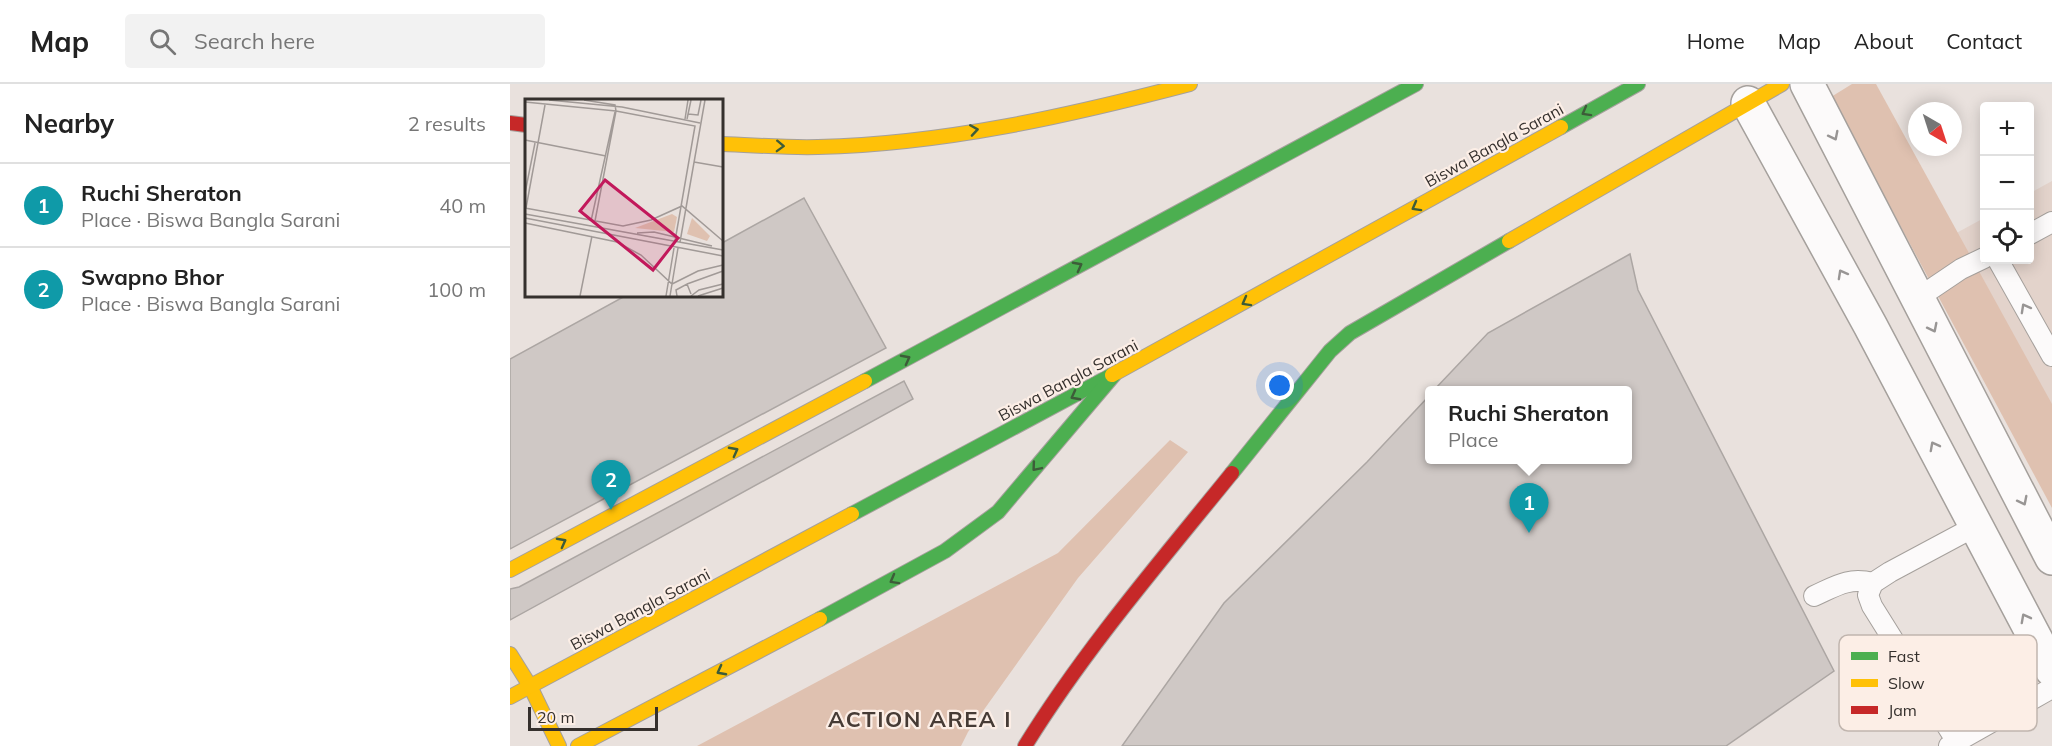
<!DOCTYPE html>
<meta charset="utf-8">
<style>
body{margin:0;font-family:Mulish,sans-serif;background:#f2f2f2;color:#222}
.controls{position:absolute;right:18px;top:18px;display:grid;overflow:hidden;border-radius:6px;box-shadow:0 3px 15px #0003}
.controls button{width:54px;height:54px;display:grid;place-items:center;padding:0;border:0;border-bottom:2px solid #e0e0e0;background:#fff;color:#222;font:30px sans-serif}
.compass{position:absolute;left:1398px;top:18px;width:54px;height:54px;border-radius:50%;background:#fff;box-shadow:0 3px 15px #0003;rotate:141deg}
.scale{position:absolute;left:18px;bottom:15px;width:130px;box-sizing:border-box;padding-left:6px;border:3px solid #35302d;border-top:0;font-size:16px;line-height:21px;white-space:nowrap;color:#35302d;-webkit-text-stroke:4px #fceee6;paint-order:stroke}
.you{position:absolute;left:770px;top:302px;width:21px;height:21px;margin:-15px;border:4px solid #fff;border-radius:50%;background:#1a73e8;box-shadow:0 0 0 9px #1a73e833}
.badge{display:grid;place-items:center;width:39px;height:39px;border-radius:50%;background:#2563eb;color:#fff;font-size:20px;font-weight:700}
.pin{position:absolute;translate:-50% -50px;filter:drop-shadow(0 2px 3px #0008)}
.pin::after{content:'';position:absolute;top:32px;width:21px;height:18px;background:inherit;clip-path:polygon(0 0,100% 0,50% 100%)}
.popup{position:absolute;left:915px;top:302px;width:207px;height:78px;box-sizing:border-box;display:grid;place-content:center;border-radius:6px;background:#fff;filter:drop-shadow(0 2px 4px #0005);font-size:20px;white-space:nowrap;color:#767676}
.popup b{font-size:22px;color:#222}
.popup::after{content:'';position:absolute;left:50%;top:100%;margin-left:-12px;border:12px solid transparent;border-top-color:#fff}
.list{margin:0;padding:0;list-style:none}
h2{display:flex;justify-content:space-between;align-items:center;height:78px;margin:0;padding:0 24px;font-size:26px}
h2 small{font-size:20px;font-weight:400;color:#767676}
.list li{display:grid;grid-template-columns:39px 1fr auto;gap:18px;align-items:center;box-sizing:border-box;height:84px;padding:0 24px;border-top:2px solid #e0e0e0}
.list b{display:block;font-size:22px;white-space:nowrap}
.list p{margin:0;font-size:20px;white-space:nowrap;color:#767676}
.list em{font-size:20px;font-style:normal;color:#767676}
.icon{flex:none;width:33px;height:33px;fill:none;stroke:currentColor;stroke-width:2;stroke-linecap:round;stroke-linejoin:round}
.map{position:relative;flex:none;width:1542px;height:662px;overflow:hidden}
header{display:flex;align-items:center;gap:36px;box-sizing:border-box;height:84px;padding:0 30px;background:#fff;border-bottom:2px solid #e0e0e0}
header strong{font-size:28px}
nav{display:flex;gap:33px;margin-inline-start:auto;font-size:21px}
.search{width:420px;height:54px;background:#f2f2f2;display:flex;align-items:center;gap:15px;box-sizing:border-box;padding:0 21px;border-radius:6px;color:#767676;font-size:22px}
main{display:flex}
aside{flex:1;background:#fff}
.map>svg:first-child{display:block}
.built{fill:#e3d3cb}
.green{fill:#dfc1b0}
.building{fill:#cfc8c5;stroke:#aca6a3;stroke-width:1.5}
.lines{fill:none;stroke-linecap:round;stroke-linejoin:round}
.lane-casing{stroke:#a5a09c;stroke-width:22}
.street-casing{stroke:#a5a09c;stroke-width:36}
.fast-casing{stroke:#a5a09c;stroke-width:16}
.slow-casing{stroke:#a5a09c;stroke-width:16}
.jam-casing{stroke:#a5a09c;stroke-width:16}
.lane{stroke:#fcfafa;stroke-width:20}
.street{stroke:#fcfafa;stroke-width:33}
.fast{stroke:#4caf50;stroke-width:14}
.slow{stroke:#ffc107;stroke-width:14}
.jam{stroke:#c62828;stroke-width:14}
.oneway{stroke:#3d5c39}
.oneway2{stroke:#989594}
.labels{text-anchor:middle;stroke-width:4.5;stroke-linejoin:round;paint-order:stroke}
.street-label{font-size:16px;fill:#35302d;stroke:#fceee6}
.district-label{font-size:22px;font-weight:bold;letter-spacing:1.5px;fill:#463b35;stroke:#fceee6}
.inset-road{fill:none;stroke:#a19a97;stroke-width:1.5}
.view{fill:#c2185b;fill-opacity:0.15;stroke:#c2185b;stroke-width:3}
.inset-edge{fill:none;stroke:#35302d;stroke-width:3}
.key{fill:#fceee6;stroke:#c0b5ae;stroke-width:1.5}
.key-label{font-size:16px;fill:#35302d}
</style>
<header>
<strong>Map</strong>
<div class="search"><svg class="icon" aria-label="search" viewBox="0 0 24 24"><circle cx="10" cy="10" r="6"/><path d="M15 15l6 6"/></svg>Search here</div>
<nav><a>Home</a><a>Map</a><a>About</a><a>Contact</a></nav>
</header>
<main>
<aside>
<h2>Nearby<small>2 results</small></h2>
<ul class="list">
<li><span class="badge" style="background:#0f9aa8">1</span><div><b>Ruchi Sheraton</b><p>Place · Biswa Bangla Sarani</p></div><em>40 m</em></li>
<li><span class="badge" style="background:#0f9aa8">2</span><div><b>Swapno Bhor</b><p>Place · Biswa Bangla Sarani</p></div><em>100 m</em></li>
</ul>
</aside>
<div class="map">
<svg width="1542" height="662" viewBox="0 0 1542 662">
<rect width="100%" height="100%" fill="#e9e1dd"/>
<polygon class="built" points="1542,97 1542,390 1417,165 1474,134 1474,176 1520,176 1520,109"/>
<g class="green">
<polygon points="1342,0 1366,0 1542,320 1542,424 1321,13"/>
<polygon points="660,356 678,368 568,494 458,648 451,662 187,662 548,469"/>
</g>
<g class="building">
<polygon points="294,114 376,264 0,465 0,275 115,212 212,212 212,159"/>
<polygon points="1120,170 1128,206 1324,587 1216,662 612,662 714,519 857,378 920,311 920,375 1118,375 1118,306 924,306 978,249"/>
<polygon points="394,297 403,315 0,536 0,505 9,503"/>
</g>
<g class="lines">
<defs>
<g id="lane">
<polyline points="1520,150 1542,138"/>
<polyline points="1488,176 1542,272"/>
<polyline points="1408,214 1451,185 1474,174"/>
<path d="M1304,512c22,-10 34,-19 59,-13"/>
<polyline points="1447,658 1362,522 1358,511 1363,499 1380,488 1466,442"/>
<polyline points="1439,662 1542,604"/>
</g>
<g id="street">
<polyline points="1297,0 1542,474"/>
<polyline points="1238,19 1360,241 1542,586"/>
</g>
<g id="fast">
<polyline points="1051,43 1128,0"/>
<polyline points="355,297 906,0"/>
<polyline points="722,389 820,267 840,249 999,157"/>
<polyline points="342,430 602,291"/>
<polyline points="310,535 435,467 488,428 604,291"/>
</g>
<g id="slow">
<path d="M212,60c32,1 64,4 96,3 126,-3 250,-31 372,-63"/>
<polyline points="999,157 1272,0"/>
<polyline points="602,291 1051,43"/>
<polyline points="0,486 355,297"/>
<polyline points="0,570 20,602 49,662"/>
<polyline points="0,613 342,430"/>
<polyline points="68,662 310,535"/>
</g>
<g id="jam">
<polyline points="0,39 16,41"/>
<path d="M515,662c60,-97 135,-184 207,-273"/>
</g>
</defs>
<use href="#lane" class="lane-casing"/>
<use href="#street" class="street-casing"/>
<use href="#fast" class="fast-casing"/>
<use href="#slow" class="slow-casing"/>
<use href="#jam" class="jam-casing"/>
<use href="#lane" class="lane"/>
<use href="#street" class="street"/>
<use href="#fast" class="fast"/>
<use href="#slow" class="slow"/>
<use href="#jam" class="jam"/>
</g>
<defs><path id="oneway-chevron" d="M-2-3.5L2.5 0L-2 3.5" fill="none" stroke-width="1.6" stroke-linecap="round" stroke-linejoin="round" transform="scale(1.5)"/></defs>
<g class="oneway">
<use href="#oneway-chevron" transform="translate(1076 28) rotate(151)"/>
<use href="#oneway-chevron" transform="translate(464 46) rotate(-9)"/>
<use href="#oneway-chevron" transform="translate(270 62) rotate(2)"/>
<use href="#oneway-chevron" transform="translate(906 123) rotate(151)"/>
<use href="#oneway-chevron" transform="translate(568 182) rotate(-28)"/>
<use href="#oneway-chevron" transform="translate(736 218) rotate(151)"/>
<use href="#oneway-chevron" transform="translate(396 275) rotate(-28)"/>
<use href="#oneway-chevron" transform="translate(565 312) rotate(152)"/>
<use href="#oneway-chevron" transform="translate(224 367) rotate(-28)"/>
<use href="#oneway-chevron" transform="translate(526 383) rotate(130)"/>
<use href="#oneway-chevron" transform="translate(52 458) rotate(-28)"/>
<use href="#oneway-chevron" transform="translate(384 496) rotate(151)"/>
<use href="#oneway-chevron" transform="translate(211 587) rotate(152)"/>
</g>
<g class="oneway2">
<use href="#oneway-chevron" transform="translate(1324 52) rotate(63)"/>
<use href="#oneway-chevron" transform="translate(1332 190) rotate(-119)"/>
<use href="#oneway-chevron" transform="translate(1515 224) rotate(-119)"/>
<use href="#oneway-chevron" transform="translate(1423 244) rotate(63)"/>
<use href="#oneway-chevron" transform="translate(1424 362) rotate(-118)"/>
<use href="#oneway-chevron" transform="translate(1513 417) rotate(63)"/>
<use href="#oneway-chevron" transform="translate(1515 534) rotate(-118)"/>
</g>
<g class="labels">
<g class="street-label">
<text transform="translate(984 61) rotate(-29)" y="6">Biswa Bangla Sarani</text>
<text transform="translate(558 296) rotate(-28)" y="6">Biswa Bangla Sarani</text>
<text transform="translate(130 525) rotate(-28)" y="6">Biswa Bangla Sarani</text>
</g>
<g class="district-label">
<text x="410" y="643">ACTION AREA I</text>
</g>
</g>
<g transform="translate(15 15)">
<rect width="198" height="198" fill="#e9e1dd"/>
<path d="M147,115l5,3 -3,15 -39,-4zM167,119l18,18 -3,5 -20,-7z" fill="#dfc1b0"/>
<path class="inset-road" d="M24,1l73,7 78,16M59,1l31,5 1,6 -21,110M0,3l91,9 79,15 -20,115M163,15l10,1 3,-15M160,20l3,-19M162,20l4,-19M0,41l81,16M169,63l29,5M0,94l10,-50M0,109l98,18 28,-6 31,-14 41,35M1,109l19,-103M0,115l198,36M0,119l198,38M66,122l24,-109M0,124l92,19 24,13 31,29 26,-13 25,-6M112,134l17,-1 58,14M155,143l25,-142M162,185l36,-13M55,197l12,-60M141,197l8,-48M145,197l8,-48M152,197l-1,-6 11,-6 4,10M166,197l8,-6 24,-6M173,197l25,-8"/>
<path class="view" d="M80,81l73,58 -25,32 -73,-59z"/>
<rect width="198" height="198" class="inset-edge"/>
</g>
<rect x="1329" y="551" width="198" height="96" rx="9" class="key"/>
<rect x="1341" y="568" width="27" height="8" fill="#4caf50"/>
<rect x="1341" y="595" width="27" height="8" fill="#ffc107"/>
<rect x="1341" y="622" width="27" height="8" fill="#c62828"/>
<g class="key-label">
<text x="1378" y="578">Fast</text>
<text x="1378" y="605">Slow</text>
<text x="1378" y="632">Jam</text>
</g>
</svg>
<div class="controls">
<button>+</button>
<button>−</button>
<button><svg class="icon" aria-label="locate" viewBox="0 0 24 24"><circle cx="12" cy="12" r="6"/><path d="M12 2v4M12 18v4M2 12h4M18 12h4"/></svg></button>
</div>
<svg class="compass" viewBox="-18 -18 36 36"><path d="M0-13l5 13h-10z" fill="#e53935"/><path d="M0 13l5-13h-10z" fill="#767676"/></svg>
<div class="scale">20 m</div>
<div class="you"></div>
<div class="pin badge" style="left:1019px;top:449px;background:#0f9aa8">1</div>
<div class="popup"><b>Ruchi Sheraton</b>Place</div>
<div class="pin badge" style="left:101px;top:426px;background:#0f9aa8">2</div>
</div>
</main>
